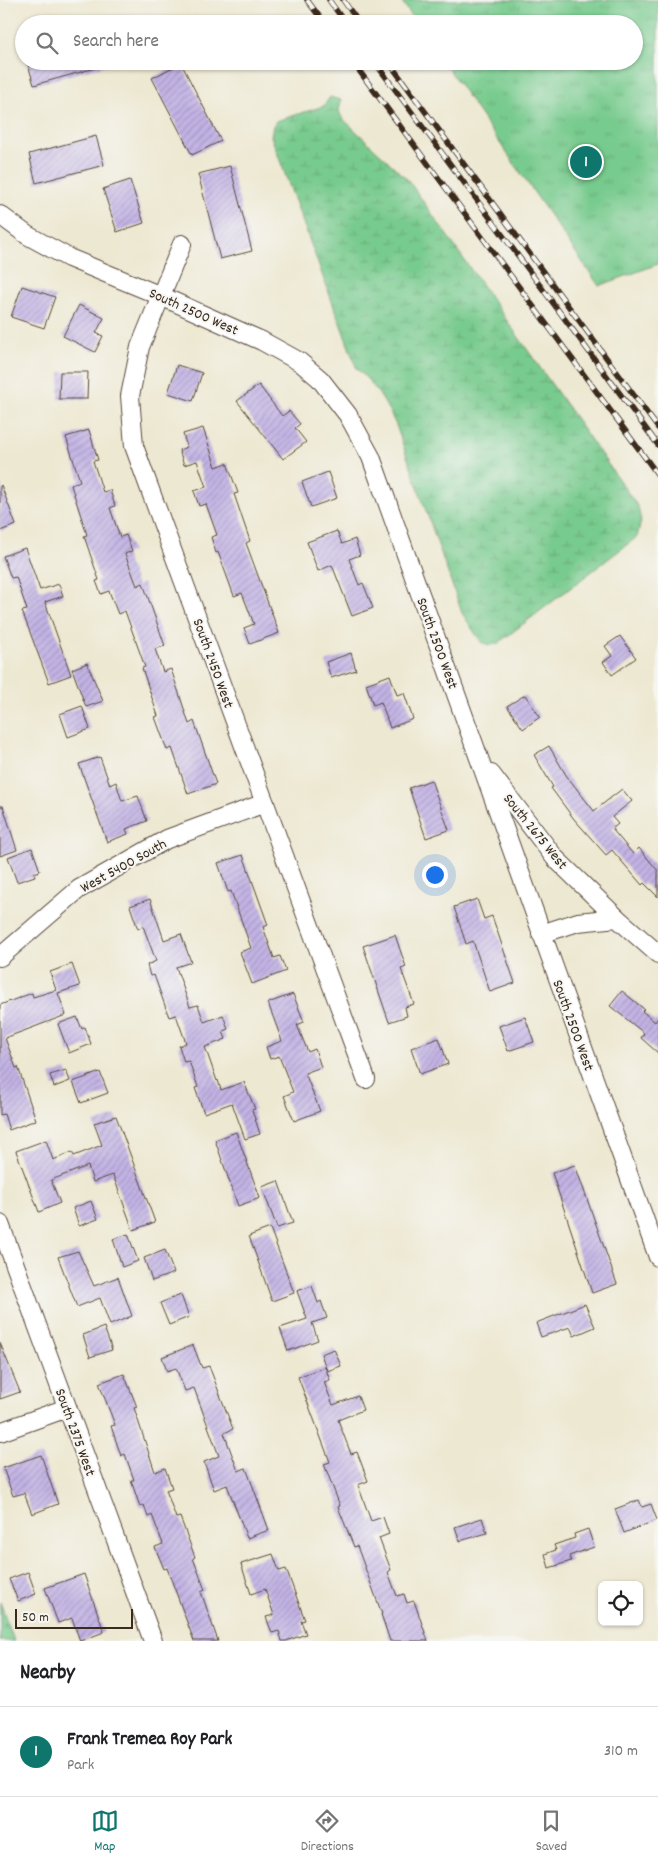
<!DOCTYPE html>
<style>
body{margin:0;font-family:Dekko,sans-serif;background:#f6f6f6;color:#202124}
.controls{position:absolute;right:15px;bottom:15px;display:grid;overflow:hidden;border-radius:8px;box-shadow:0 1px 4px #0004}
.controls button{width:45px;height:45px;display:grid;place-items:center;padding:0;border:0;border-bottom:1px solid #e0e0e0;background:#fff;color:#202124;font:25px sans-serif}
.scale{position:absolute;left:15px;bottom:12px;width:118px;box-sizing:border-box;padding-left:5px;border:2px solid #3b2a1e;border-top:0;font-size:14px;line-height:18px;white-space:nowrap;color:#3b2a1e;-webkit-text-stroke:4px #f6f6f2;paint-order:stroke}
.you{position:absolute;left:434px;top:874px;width:18px;height:18px;margin:-12px;border:4px solid #fff;border-radius:50%;background:#1a73e8;box-shadow:0 0 0 8px #1a73e833}
.badge{display:grid;place-items:center;width:32px;height:32px;border-radius:50%;background:#0f766e;color:#fff;font-size:16px;font-weight:700}
.pin{position:absolute;translate:-50% -50%;border:2px solid #fff;box-shadow:0 1px 5px #0006}
.list{margin:0;padding:0;list-style:none}
h2{display:flex;justify-content:space-between;align-items:center;height:65px;margin:0;padding:0 20px;font-size:21px}
h2 small{font-size:16px;font-weight:400;color:#757577}
.list li{display:grid;grid-template-columns:32px 1fr auto;gap:15px;align-items:center;box-sizing:border-box;height:90px;padding:0 20px;border-top:1px solid #e0e0e0}
.list b{display:block;font-size:19px;white-space:nowrap}
.list p{margin:0;font-size:16px;white-space:nowrap;color:#757577}
.list em{font-size:16px;font-style:normal;color:#757577}
.icon{flex:none;width:28px;height:28px;fill:none;stroke:currentColor;stroke-width:2;stroke-linecap:round;stroke-linejoin:round}
.map{position:relative;flex:none;width:658px;height:1641px;overflow:hidden}
.search{position:absolute;background:#fff;box-shadow:0 1px 4px #0004;left:15px;right:15px;top:15px;height:55px;display:flex;align-items:center;gap:12px;box-sizing:border-box;padding:0 18px;border-radius:28px;color:#757577;font-size:19px}
.sheet{height:155px;background:#fff}
nav{display:flex;justify-content:space-around;align-items:center;box-sizing:border-box;height:70px;border-top:1px solid #e0e0e0;background:#fff;font-size:14px;color:#757577}
nav a{display:grid;justify-items:center;gap:2px}
nav .on{color:#0f766e}
.map>svg:first-child{display:block}
.wetland{fill:url(#wetland-marsh);stroke:#5a7a56}
.cemetery{fill:url(#cemetery-stones);stroke:#5a7a56}
.park{fill:url(#park-tufts);stroke:#5a7a56}
.building{fill:url(#building-hatch)}
.lines{fill:none;stroke-linecap:round;stroke-linejoin:round}
.minor-casing{stroke:#564639;stroke-width:20}
.minor{stroke:#fff;stroke-width:18}
.rail-casing{stroke:#3b2a1e;stroke-width:5.5}
.rail{stroke:#f6f6f2;stroke-width:4;stroke-dasharray:11;stroke-linecap:butt}
.labels{text-anchor:middle;stroke-width:4;stroke-linejoin:round;paint-order:stroke}
.street-label{font-size:15px;fill:#3b2a1e;stroke:#f6f6f2}
</style>
<div class="map">
<svg width="658" height="1641" viewBox="0 0 658 1641">
<defs>
<pattern id="wetland-marsh" width="20" height="14" patternUnits="userSpaceOnUse" patternTransform="scale(1.25)"><rect width="20" height="14" fill="#78cb8e"/><path d="M1 5h8M5 5V1M11 12h8M15 12V8" fill="none" stroke="#69ae7a"/></pattern>
<pattern id="cemetery-stones" width="16" height="16" patternUnits="userSpaceOnUse" patternTransform="scale(1.25)"><rect width="16" height="16" fill="#78cb8e"/><path d="M2 7V4a2 2 0 0 1 4 0v3zM10 15v-3a2 2 0 0 1 4 0v3z" fill="#69ae7a"/></pattern>
<pattern id="park-tufts" width="24" height="20" patternUnits="userSpaceOnUse" patternTransform="scale(1.25)"><rect width="24" height="20" fill="#78cb8e"/><path d="M3 7l-1-3M5 7V3M7 7l1-3M15 17l-1-3M17 17v-4M19 17l1-3" fill="none" stroke="#69ae7a"/></pattern>
<pattern id="building-hatch" width="6" height="6" patternUnits="userSpaceOnUse" patternTransform="scale(1.25)"><rect width="6" height="6" fill="#c3b4e6"/><path d="M-1 1l2-2M0 6l6-6M5 7l2-2" fill="none" stroke="#a093ba"/></pattern>
</defs>
<rect width="100%" height="100%" fill="#f6f6f2"/>
<filter id="ink" filterUnits="userSpaceOnUse"><feTurbulence type="fractalNoise" baseFrequency=".02" numOctaves="2"/><feDisplacementMap in="SourceGraphic" scale="10" xChannelSelector="R" yChannelSelector="G"/><feConvolveMatrix kernelMatrix="1 2 1 2 8 2 1 2 1" color-interpolation-filters="sRGB"/></filter>
<filter id="wash" filterUnits="userSpaceOnUse"><feTurbulence type="fractalNoise" baseFrequency=".0096" numOctaves="4" result="noise"/><feDisplacementMap in="SourceGraphic" scale="20" xChannelSelector="R" yChannelSelector="G"/><feGaussianBlur stdDeviation="1.12" result="paint"/><feColorMatrix in="noise" values="0 0 0 0 0 0 0 0 0 0 0 0 0 0 0 0 0 1.4 0 .05"/><feComposite in="paint" operator="in"/></filter>
<g filter="url(#wash)">
<rect width="100%" height="100%" fill="#ede8d1"/>
<path class="wetland" d="M330,97l11,3 -2,11 3,7 66,62 230,327 3,14 -4,16 -140,107 -8,1 -8,-3 -19,-29 -66,-188c-11,-23 -20,-39 -39,-56l-86,-233 2,-10 3,-5 48,-15z"/>
<polygon class="cemetery" points="0,1602 14,1641 0,1641"/>
<polygon class="park" points="401,0 658,0 658,264 599,286 443,61 634,61 634,24 417,24"/>
<g id="blocks">
<g class="building">
<polygon points="27,61 105,61 106,65 34,85"/>
<polygon points="181,63 221,141 192,155 152,78"/>
<polygon points="96,136 104,165 36,183 29,154"/>
<polygon points="230,166 252,251 220,259 198,174"/>
<polygon points="130,180 144,223 117,232 103,189"/>
<polygon points="22,286 55,297 44,328 11,317"/>
<polygon points="79,305 104,318 96,333 103,336 95,352 63,336"/>
<polygon points="177,365 202,373 193,401 168,393"/>
<polygon points="60,372 88,372 87,399 59,399"/>
<polygon points="259,385 282,416 289,411 300,424 295,428 306,442 283,459 237,401"/>
<polygon points="203,428 216,467 227,463 238,493 234,494 250,541 246,543 279,633 250,644 244,628 254,624 242,593 234,596 218,552 216,553 211,537 217,535 206,504 199,506 194,491 206,487 197,461 184,465 179,450 187,447 183,434"/>
<polygon points="89,430 98,460 93,461 103,492 110,490 115,506 110,508 120,537 126,535 132,551 125,554 137,586 143,583 165,646 155,649 163,672 171,669 189,724 194,721 216,784 188,794 172,748 167,750 155,717 158,716 142,668 145,667 125,611 118,614 109,591 101,594 96,581 99,580 84,536 87,535 71,485 80,481 66,437"/>
<polygon points="328,472 337,498 311,507 302,482"/>
<polygon points="1,485 16,525 0,531 0,486"/>
<polygon points="337,531 342,544 355,539 360,555 349,559 359,585 363,583 373,608 352,616 332,565 318,571 307,542"/>
<polygon points="25,548 40,590 59,584 63,596 45,602 71,675 49,683 22,611 27,610 16,577 11,578 3,556"/>
<polygon points="620,636 636,658 612,675 603,662 612,656 605,646"/>
<polygon points="351,653 356,670 331,678 326,662"/>
<polygon points="87,663 103,701 86,707 72,669"/>
<polygon points="390,675 397,695 404,693 413,719 390,728 381,702 373,705 366,684"/>
<polygon points="525,695 540,717 523,729 507,706"/>
<polygon points="82,706 90,729 68,737 60,714"/>
<polygon points="549,746 566,775 594,811 622,789 632,801 612,817 618,824 612,829 633,854 639,848 658,871 658,897 644,883 642,885 612,850 606,855 574,819 551,788 553,787 534,755"/>
<polygon points="100,757 110,785 116,782 122,801 138,796 147,821 126,829 128,834 107,842 79,764"/>
<polygon points="431,780 449,830 426,838 409,788"/>
<polygon points="0,806 3,806 17,850 0,856"/>
<polygon points="32,848 40,871 34,873 35,876 17,882 8,857"/>
<polygon points="243,855 268,925 263,927 274,958 280,956 286,971 252,984 240,952 251,948 231,891 228,892 218,863"/>
<polygon points="150,899 164,940 181,934 191,962 176,967 190,1007 198,1005 204,1022 223,1015 228,1029 223,1031 226,1039 205,1047 217,1081 218,1080 221,1090 244,1082 255,1109 252,1110 260,1134 245,1139 232,1103 204,1113 195,1088 198,1087 189,1061 184,1062 179,1046 186,1043 176,1015 169,1017 154,975 150,976 147,965 156,961 143,926 138,929 130,906"/>
<polygon points="477,899 484,919 492,916 515,983 490,992 473,941 466,944 454,907"/>
<polygon points="395,935 406,967 401,969 414,1004 405,1007 407,1016 389,1022 363,946"/>
<polygon points="72,964 80,986 58,993 66,1015 5,1038 16,1068 18,1067 36,1120 9,1130 4,1114 0,1115 0,1005 32,993 33,997 56,990 50,972"/>
<polygon points="622,991 644,1009 642,1011 655,1022 658,1018 658,1053 641,1038 644,1033 610,1006"/>
<polygon points="293,994 304,1022 297,1025 308,1052 315,1049 321,1067 305,1073 320,1111 294,1121 284,1096 293,1092 279,1056 270,1059 266,1047 282,1041 268,1003"/>
<polygon points="77,1017 82,1029 85,1027 91,1044 69,1053 58,1024"/>
<polygon points="525,1017 534,1042 508,1051 499,1026"/>
<polygon points="439,1038 448,1064 420,1074 411,1048"/>
<polygon points="66,1070 70,1081 54,1087 50,1075"/>
<polygon points="100,1072 108,1093 81,1103 73,1082"/>
<polygon points="116,1116 155,1222 133,1230 113,1175 93,1182 88,1166 51,1180 60,1203 39,1212 16,1151 46,1140 53,1160 72,1152 74,1156 102,1145 94,1123"/>
<polygon points="236,1132 260,1198 238,1206 215,1140"/>
<polygon points="575,1165 617,1284 592,1293 552,1173"/>
<polygon points="278,1181 293,1223 277,1228 262,1187"/>
<polygon points="91,1201 98,1219 79,1226 73,1208"/>
<polygon points="270,1228 294,1293 272,1301 249,1236"/>
<polygon points="128,1234 138,1261 122,1267 113,1239"/>
<polygon points="165,1250 174,1273 152,1281 144,1258"/>
<polygon points="78,1251 94,1286 118,1277 132,1316 110,1325 100,1298 77,1307 58,1257"/>
<polygon points="312,1286 318,1303 321,1301 327,1318 312,1323 318,1340 288,1351 280,1328 307,1319 297,1291"/>
<polygon points="181,1295 189,1317 169,1325 160,1303"/>
<polygon points="585,1304 595,1327 574,1336 570,1327 541,1337 536,1323"/>
<polygon points="104,1327 112,1350 90,1357 83,1335"/>
<polygon points="0,1343 20,1392 0,1399"/>
<polygon points="193,1345 202,1368 209,1366 233,1429 224,1433 238,1471 246,1468 269,1530 247,1538 227,1485 214,1490 204,1462 219,1456 194,1388 185,1391 176,1368 167,1371 162,1357"/>
<polygon points="334,1349 341,1366 327,1371 321,1354"/>
<polygon points="325,1367 330,1380 324,1382 333,1405 358,1396 363,1410 338,1420 351,1454 357,1452 368,1481 358,1485 371,1521 383,1517 389,1534 379,1538 391,1570 388,1572 397,1596 404,1594 407,1603 414,1601 428,1641 390,1641 381,1614 382,1614 357,1546 354,1547 338,1507 340,1506 324,1464 330,1462 298,1377"/>
<polygon points="124,1374 137,1407 134,1408 155,1472 165,1468 172,1488 166,1490 176,1518 180,1517 195,1557 193,1558 205,1590 201,1592 218,1641 194,1641 167,1568 164,1569 155,1547 163,1544 152,1515 148,1517 144,1505 140,1507 131,1480 134,1480 125,1454 121,1456 111,1426 115,1425 99,1383"/>
<polygon points="41,1455 58,1504 32,1514 24,1493 13,1496 3,1468"/>
<polygon points="639,1500 642,1507 651,1504 657,1520 624,1533 615,1509"/>
<polygon points="482,1518 487,1533 460,1541 455,1527"/>
<polygon points="588,1529 594,1547 569,1556 571,1561 549,1568 545,1554 556,1550 554,1545 575,1538 574,1534"/>
<polygon points="273,1554 279,1571 286,1569 305,1620 301,1621 306,1634 286,1641 282,1641 279,1631 272,1633 266,1617 274,1615 265,1589 251,1594 241,1564"/>
<polygon points="28,1572 36,1594 18,1601 9,1579"/>
<polygon points="84,1574 104,1632 80,1641 72,1618 58,1623 45,1588"/>
</g>
</g>
</g>
<g filter="url(#ink)">
<use href="#blocks" fill-opacity="0" stroke="#564639" stroke-width="1"/>
<g class="lines">
<defs>
<g id="minor">
<polyline points="0,215 27,235 69,258 161,296 262,341 300,362 320,379 348,415 371,457 658,1257"/>
<polyline points="182,244 140,347 130,396 134,446 366,1079"/>
<polyline points="491,774 555,858 617,918"/>
<polyline points="541,934 578,922 617,918 658,954"/>
<polyline points="0,957 79,889 167,839 265,803"/>
<polyline points="0,1224 153,1641"/>
<polyline points="0,1432 67,1408"/>
</g>
</defs>
<use href="#minor" class="minor-casing"/>
<use href="#minor" class="minor"/>
<defs>
<g id="rail">
<polyline points="307,0 325,24"/>
<polyline points="329,0 346,24"/>
<polyline points="343,0 360,24"/>
<polyline points="352,61 658,475"/>
<polyline points="374,61 658,445"/>
<polyline points="388,61 658,428"/>
</g>
</defs>
<use href="#rail" class="rail-casing"/>
<use href="#rail" class="rail"/>
</g>
</g>
<g class="labels">
<g class="street-label">
<text transform="translate(194 311) rotate(24)" y="5">South 2500 West</text>
<text transform="translate(438 643) rotate(70)" y="5">South 2500 West</text>
<text transform="translate(214 663) rotate(70)" y="5">South 2450 West</text>
<text transform="translate(536 831) rotate(51)" y="5">South 2675 West</text>
<text transform="translate(123 865) rotate(-29)" y="5">West 5400 South</text>
<text transform="translate(574 1025) rotate(70)" y="5">South 2500 West</text>
<text transform="translate(76 1432) rotate(70)" y="5">South 2375 West</text>
</g>
</g>
</svg>
<div class="controls">
<button><svg class="icon" aria-label="locate" viewBox="0 0 24 24"><circle cx="12" cy="12" r="6"/><path d="M12 2v4M12 18v4M2 12h4M18 12h4"/></svg></button>
</div>
<div class="scale">50 m</div>
<div class="you"></div>
<div class="pin badge" style="left:586px;top:162px">1</div>
<div class="search"><svg class="icon" aria-label="search" viewBox="0 0 24 24"><circle cx="10" cy="10" r="6"/><path d="M15 15l6 6"/></svg>Search here</div>
</div>
<section class="sheet">
<h2>Nearby<small></small></h2>
<ul class="list">
<li><span class="badge">1</span><div><b>Frank Tremea Roy Park</b><p>Park</p></div><em>310 m</em></li>
</ul>
</section>
<nav>
<a class="on"><svg class="icon" aria-label="map" viewBox="0 0 24 24"><path d="M3 6l6-2 6 2 6-2v14l-6 2-6-2-6 2zM9 4v14M15 6v14"/></svg>Map</a>
<a><svg class="icon" aria-label="directions" viewBox="0 0 24 24"><path d="M12 3l9 9-9 9-9-9zM9 14v-3h6M13 9l2 2-2 2"/></svg>Directions</a>
<a><svg class="icon" aria-label="saved" viewBox="0 0 24 24"><path d="M7 4h10v16l-5-4-5 4z"/></svg>Saved</a>
</nav>
